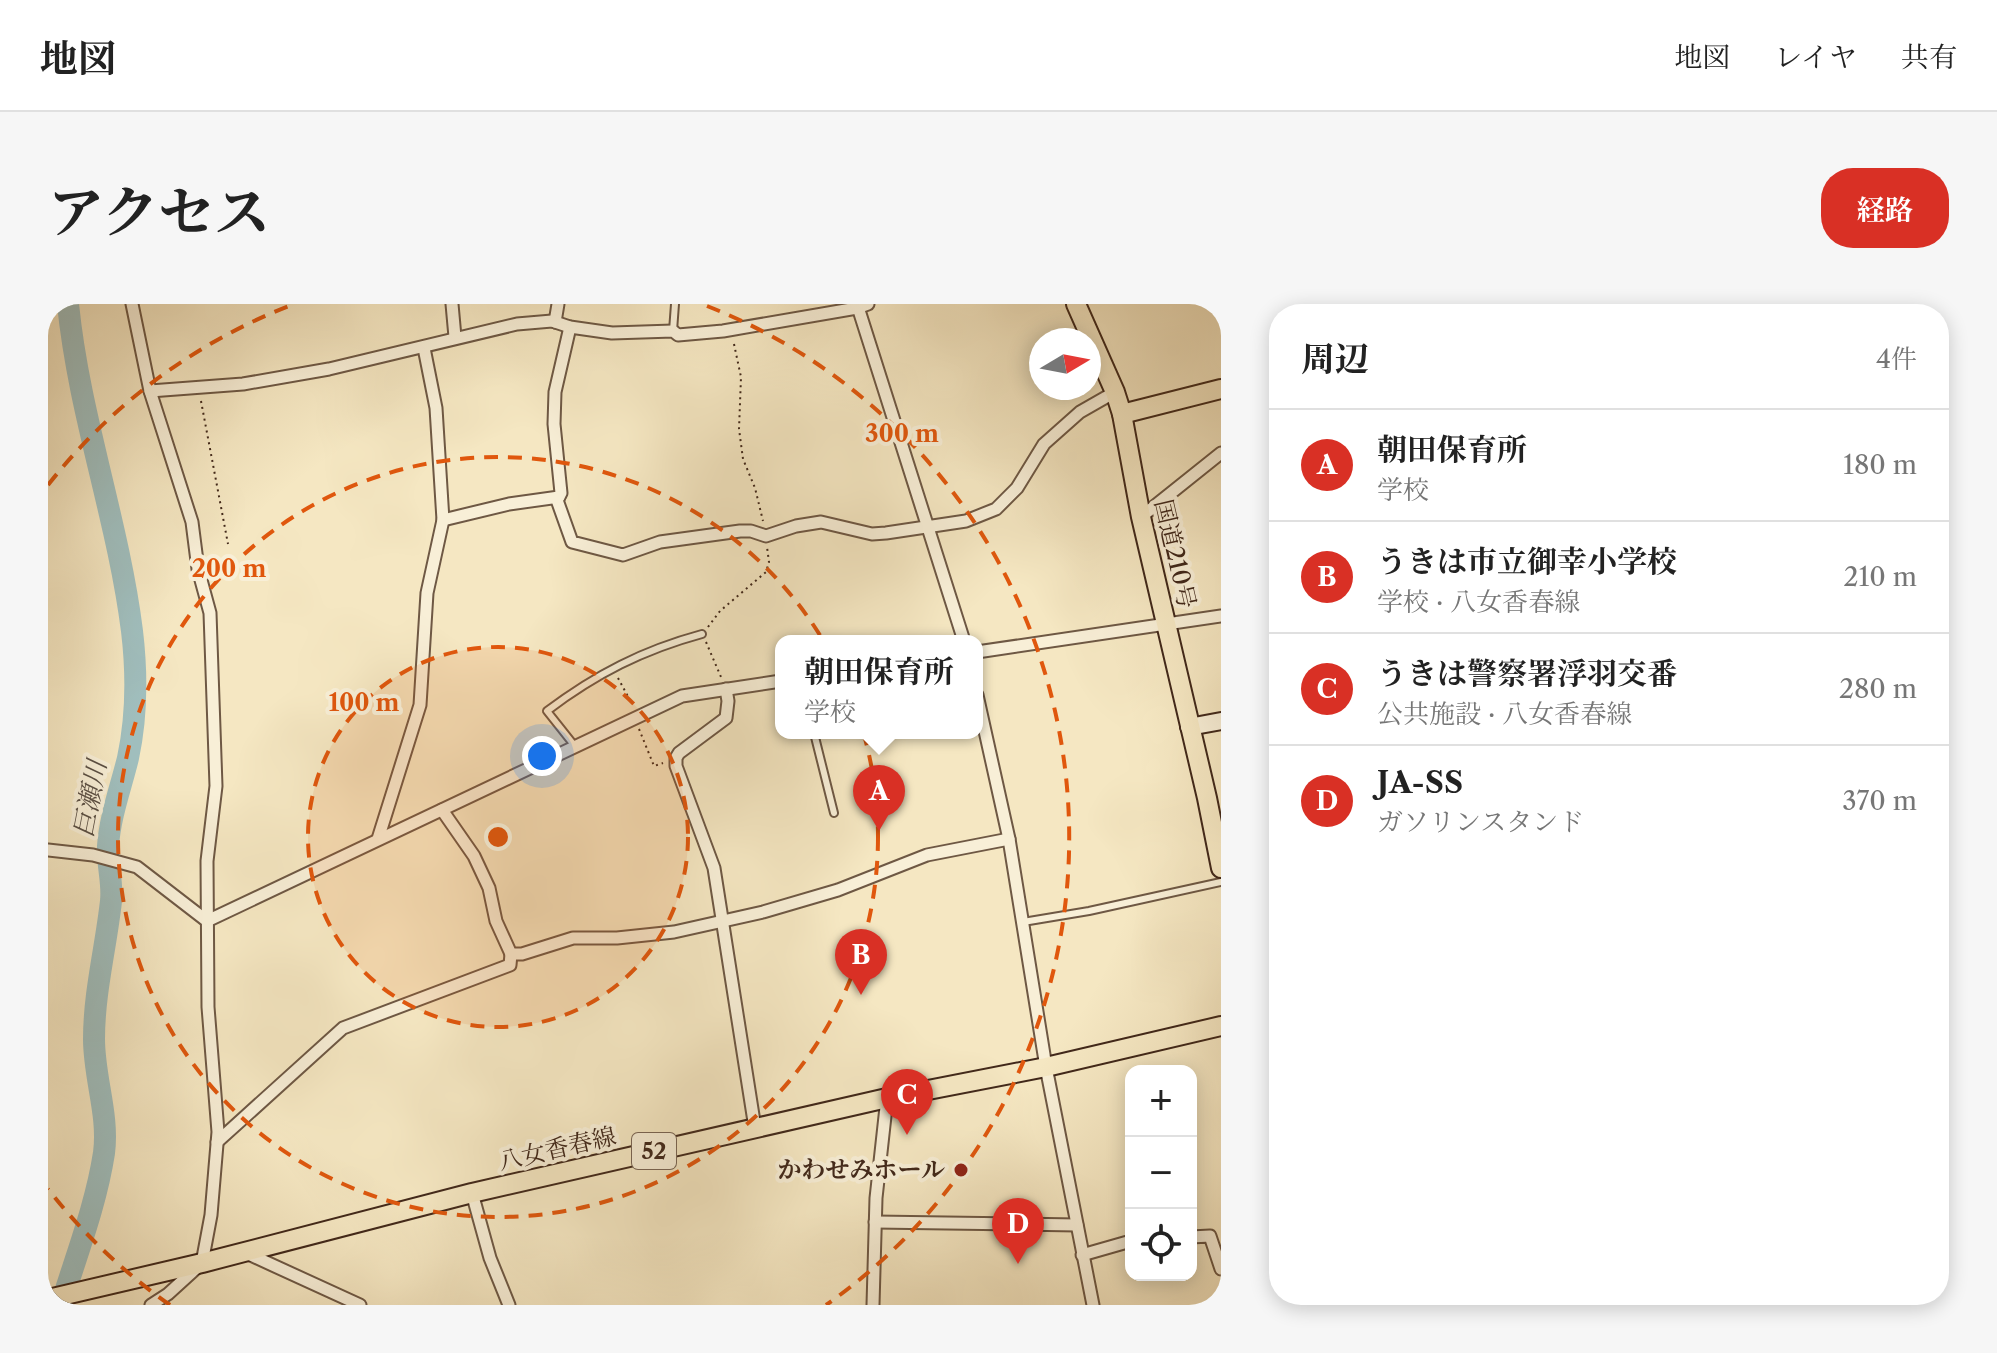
<!DOCTYPE html>
<html lang="ja">
<meta charset="utf-8">
<style>
body{margin:0;font-family:"Libre Caslon Text","Noto Serif JP",serif;background:#f6f6f6;color:#222}
.controls{position:absolute;right:24px;bottom:24px;display:grid;overflow:hidden;border-radius:16px;box-shadow:0 4px 20px #0003}
.controls button{width:72px;height:72px;display:grid;place-items:center;padding:0;border:0;border-bottom:2px solid #e0e0e0;background:#fff;color:#222;font:40px sans-serif}
.compass{position:absolute;left:981px;top:24px;width:72px;height:72px;border-radius:50%;background:#fff;box-shadow:0 4px 20px #0003;rotate:80deg}
.you{position:absolute;left:494px;top:452px;width:28px;height:28px;margin:-20px;border:6px solid #fff;border-radius:50%;background:#1a73e8;box-shadow:0 0 0 12px #1a73e833}
.badge{display:grid;place-items:center;width:52px;height:52px;border-radius:50%;background:#d93025;color:#fff;font-size:26px;font-weight:700}
.pin{position:absolute;translate:-50% -66px;filter:drop-shadow(0 2px 4px #0008)}
.pin::after{content:'';position:absolute;top:42px;width:28px;height:24px;background:inherit;clip-path:polygon(0 0,100% 0,50% 100%)}
.popup{position:absolute;left:727px;top:331px;width:208px;height:104px;box-sizing:border-box;display:grid;place-content:center;border-radius:16px;background:#fff;filter:drop-shadow(0 2px 6px #0005);font-size:26px;white-space:nowrap;color:#767676}
.popup b{font-size:30px;color:#222}
.popup::after{content:'';position:absolute;left:50%;top:100%;margin-left:-16px;border:16px solid transparent;border-top-color:#fff}
.list{margin:0;padding:0;list-style:none}
h2{display:flex;justify-content:space-between;align-items:center;height:104px;margin:0;padding:0 32px;font-size:34px}
h2 small{font-size:26px;font-weight:400;color:#767676}
.list li{display:grid;grid-template-columns:52px 1fr auto;gap:24px;align-items:center;box-sizing:border-box;height:112px;padding:0 32px;border-top:2px solid #e0e0e0}
.list b{display:block;font-size:30px;white-space:nowrap}
.list p{margin:0;font-size:26px;white-space:nowrap;color:#767676}
.list em{font-size:26px;font-style:normal;color:#767676}
.icon{flex:none;width:44px;height:44px;fill:none;stroke:currentColor;stroke-width:2;stroke-linecap:round;stroke-linejoin:round}
.map{position:relative;flex:none;width:1173px;height:1001px;overflow:hidden;border-radius:32px}
header{display:flex;align-items:center;gap:48px;box-sizing:border-box;height:112px;padding:0 40px;background:#fff;border-bottom:2px solid #e0e0e0}
header strong{font-size:38px}
nav{display:flex;gap:44px;margin-inline-start:auto;font-size:28px}
.intro{display:flex;align-items:center;justify-content:space-between;box-sizing:border-box;height:192px;padding:0 48px}
h1{margin:0;font-size:56px}
.button{padding:20px 36px;border-radius:32px;background:#d93025;color:#fff;font-size:28px;font-weight:700}
main{display:flex;gap:48px;padding:0 48px}
aside{flex:1;background:#fff;border-radius:32px;box-shadow:0 4px 20px #0003}
.map>svg:first-child{display:block}
.lines{fill:none;stroke-linecap:round;stroke-linejoin:round}
.river{stroke:#a0bebd;stroke-width:22}
.service-casing{stroke:#6e5844;stroke-width:10}
.minor-casing{stroke:#6e5844;stroke-width:15}
.secondary-casing{stroke:#41281a;stroke-width:20}
.primary-casing{stroke:#41281a;stroke-width:22}
.trunk-casing{stroke:#41281a;stroke-width:22}
.path{stroke:#41281a;stroke-width:2;stroke-dasharray:2 4;stroke-linecap:butt}
.service{stroke:#f8efd7;stroke-width:6}
.minor{stroke:#f8efd7;stroke-width:11}
.secondary{stroke:#f8efd7;stroke-width:16}
.primary{stroke:#f5e7c2;stroke-width:18}
.trunk{stroke:#f5e7c2;stroke-width:18}
.ring{fill:none;stroke:#e0570d;stroke-width:4;stroke-dasharray:14 10}
.poi-dot{fill:#8f2418;stroke:#f8efd7;stroke-width:3}
.labels{text-anchor:middle;stroke-width:8;stroke-linejoin:round;paint-order:stroke}
.shield{fill:#f8efd7;stroke:#786453;stroke-width:2}
.shield-label{font-size:22px;font-weight:bold;fill:#41281a}
.street-label{font-size:24px;fill:#41281a;stroke:#f8efd7}
.poi-label{font-size:24px;font-weight:bold;fill:#41281a;stroke:#f8efd7;text-anchor:end}
.water-label{font-size:26px;font-style:italic;fill:#594e43;stroke:#f8efd7}
.centre{fill:#e0570d;stroke:#f8efd7;stroke-width:4}
.ring-label{font-size:24px;text-anchor:middle;font-weight:bold;fill:#e0570d;stroke:#f8efd7;stroke-width:8;stroke-linejoin:round;paint-order:stroke}
</style>
<header>
<strong>地図</strong>
<nav><a>地図</a><a>レイヤ</a><a>共有</a></nav>
</header>
<div class="intro"><h1>アクセス</h1><a class="button">経路</a></div>
<main>
<div class="map">
<svg width="1173" height="1001" viewBox="0 0 1173 1001">
<rect width="100%" height="100%" fill="#f5e7c2"/>
<filter id="stains"><feTurbulence type="fractalNoise" baseFrequency=".0025" numOctaves="4"/><feColorMatrix values="0 0 0 0 .2 0 0 0 0 .09 0 0 0 0 .02 0 0 0 .5 -.17"/></filter>
<radialGradient id="worn" r=".72"><stop offset=".6" stop-color="#630" stop-opacity="0"/><stop offset="1" stop-color="#630" stop-opacity=".3"/></radialGradient>
<g class="lines">
<path class="river" d="M13,1001c15,-49 35,-100 43,-152 5,-38 -10,-75 -10,-114 0,-47 12,-92 17,-138 2,-19 -4,-36 -3,-55 2,-30 13,-59 20,-88 9,-42 9,-85 4,-127 -14,-111 -53,-216 -64,-327"/>
<defs>
<g id="service">
<polyline points="625,27 627,0"/>
<polyline points="766,429 786,509"/>
<path d="M526,441l-27,-34c49,-37 96,-61 155,-77"/>
<polyline points="975,618 1041,607 1173,578"/>
</g>
<g id="minor">
<polyline points="84,0 102,87 144,218 150,265 162,309 168,482 159,557 160,703 170,828 163,911 154,959 120,990 103,1001"/>
<polyline points="404,0 407,33"/>
<polyline points="809,0 916,337"/>
<polyline points="507,18 510,0"/>
<polyline points="522,23 507,88 506,120 513,189 509,196 524,238 575,251 612,238 692,227 703,227 718,232 748,222 773,218 824,230 838,229 918,217 948,205 969,184 996,140 1032,108 1067,88"/>
<polyline points="102,87 195,80 281,65 469,20 504,17 522,23 564,29 625,27 630,31 675,27 809,4 820,0"/>
<polyline points="1093,213 1173,149"/>
<polyline points="395,216 461,200 511,193"/>
<polyline points="929,348 1173,312"/>
<polyline points="678,385 680,397 678,414 631,449 628,454 628,462 666,564 707,824"/>
<polyline points="929,391 961,535 998,763 1045,1001"/>
<polyline points="394,506 426,552 441,584 448,617 463,650 474,650 525,634 569,634 626,628 715,608 790,586 879,551 961,535"/>
<polyline points="330,535 372,401 379,289 395,216 388,104 376,44"/>
<polyline points="0,546 45,551 89,563 159,617"/>
<polyline points="159,617 634,392 733,377"/>
<polyline points="169,838 295,724 462,661 463,650"/>
<polyline points="424,889 442,954 461,1001"/>
<polyline points="827,918 1029,921"/>
<polyline points="1143,933 1162,932 1173,965"/>
<polyline points="196,948 312,1001"/>
<polyline points="1034,951 1083,937"/>
<polyline points="825,1001 828,894 839,794"/>
</g>
<polyline id="secondary" points="1141,423 1173,417"/>
<g id="primary">
<polyline points="1074,110 1173,85"/>
<polyline points="0,995 154,959 424,889 839,794 998,763 1173,722"/>
</g>
<polyline id="trunk" points="1028,0 1067,88 1074,110 1093,213 1159,494 1173,564"/>
</defs>
<use href="#service" class="service-casing"/>
<use href="#minor" class="minor-casing"/>
<use href="#secondary" class="secondary-casing"/>
<use href="#primary" class="primary-casing"/>
<use href="#trunk" class="trunk-casing"/>
<g class="path">
<polyline points="686,40 693,73 691,125 695,155 707,184 715,217"/>
<polyline points="153,97 180,240"/>
<polyline points="660,323 672,307 718,268 721,258 719,243"/>
<polyline points="658,338 673,373"/>
<polyline points="570,374 584,400"/>
<polyline points="591,425 606,462 615,459"/>
</g>
<use href="#service" class="service"/>
<use href="#minor" class="minor"/>
<use href="#secondary" class="secondary"/>
<use href="#primary" class="primary"/>
<use href="#trunk" class="trunk"/>
</g>
<circle cx="450" cy="533" r="190" fill="#e0570d" fill-opacity=".12"/>
<g class="ring">
<circle cx="450" cy="533" r="190"/>
<circle cx="450" cy="533" r="380"/>
<path d="M122 1001A571 571 0 0 1 0 885M0 181A571 571 0 0 1 241 2M659 2A571 571 0 0 1 778 1001"/>
</g>
<circle class="poi-dot" cx="913" cy="866" r="8"/>
<g class="labels">
<rect class="shield" x="584" y="829" width="44" height="36" rx="6"/>
<g class="shield-label">
<text x="606" y="855">52</text>
</g>
<g class="street-label">
<text transform="translate(1127 250) rotate(77)" y="8">国道210号</text>
<text transform="translate(509 845) rotate(-13)" y="8">八女香春線</text>
</g>
<g class="poi-label">
<text x="897" y="874">かわせみホール</text>
</g>
<g class="water-label">
<text transform="translate(42 495) rotate(-79)" y="9">巨瀬川</text>
</g>
</g>
<circle cx="450" cy="533" r="12" class="centre"/>
<g class="ring-label">
<text x="854" y="138">300 m</text>
<text x="181" y="273">200 m</text>
<text x="316" y="407">100 m</text>
</g>
<rect width="100%" height="100%" filter="url(#stains)"/>
<rect width="100%" height="100%" fill="url(#worn)"/>
</svg>
<div class="controls">
<button>+</button>
<button>−</button>
<button><svg class="icon" aria-label="locate" viewBox="0 0 24 24"><circle cx="12" cy="12" r="6"/><path d="M12 2v4M12 18v4M2 12h4M18 12h4"/></svg></button>
</div>
<svg class="compass" viewBox="-18 -18 36 36"><path d="M0-13l5 13h-10z" fill="#e53935"/><path d="M0 13l5-13h-10z" fill="#767676"/></svg>
<div class="you"></div>
<div class="pin badge" style="left:831px;top:527px">A</div>
<div class="popup"><b>朝田保育所</b>学校</div>
<div class="pin badge" style="left:813px;top:691px">B</div>
<div class="pin badge" style="left:859px;top:831px">C</div>
<div class="pin badge" style="left:970px;top:960px">D</div>
</div>
<aside>
<h2>周辺<small>4件</small></h2>
<ul class="list">
<li><span class="badge">A</span><div><b>朝田保育所</b><p>学校</p></div><em>180 m</em></li>
<li><span class="badge">B</span><div><b>うきは市立御幸小学校</b><p>学校 · 八女香春線</p></div><em>210 m</em></li>
<li><span class="badge">C</span><div><b>うきは警察署浮羽交番</b><p>公共施設 · 八女香春線</p></div><em>280 m</em></li>
<li><span class="badge">D</span><div><b>JA-SS</b><p>ガソリンスタンド</p></div><em>370 m</em></li>
</ul>
</aside>
</main>
